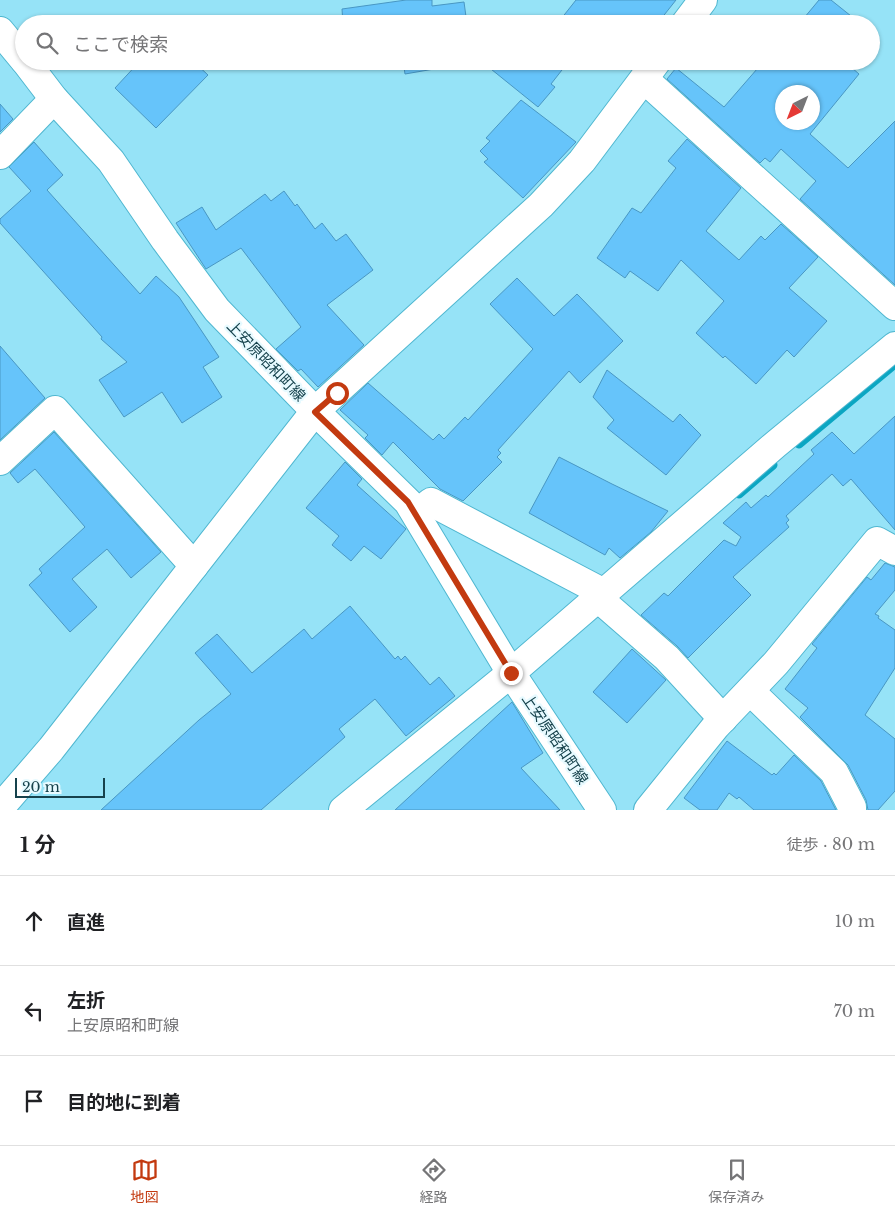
<!DOCTYPE html>
<html lang="ja">
<meta charset="utf-8">
<style>
body{margin:0;font-family:"Libre Baskerville","Noto Sans JP",serif;background:#f6f6f6;color:#202124}
.compass{position:absolute;left:775px;top:85px;width:45px;height:45px;border-radius:50%;background:#fff;box-shadow:0 1px 4px #0004;rotate:222deg}
.scale{position:absolute;left:15px;bottom:12px;width:90px;box-sizing:border-box;padding-left:5px;border:2px solid #16424c;border-top:0;font-size:14px;line-height:18px;white-space:nowrap;color:#16424c;-webkit-text-stroke:4px #e7faff;paint-order:stroke}
.stop{position:absolute;width:15px;height:15px;margin:-11px;border:4px solid #c33a10;border-radius:50%;background:#fff}
.stop.end{background:#c33a10;border-color:#fff;box-shadow:0 1px 5px #0008}
.list{margin:0;padding:0;list-style:none}
h2{display:flex;justify-content:space-between;align-items:center;height:65px;margin:0;padding:0 20px;font-size:21px}
h2 small{font-size:16px;font-weight:400;color:#757577}
.list li{display:grid;grid-template-columns:32px 1fr auto;gap:15px;align-items:center;box-sizing:border-box;height:90px;padding:0 20px;border-top:1px solid #e0e0e0}
.list b{display:block;font-size:19px;white-space:nowrap}
.list p{margin:0;font-size:16px;white-space:nowrap;color:#757577}
.list em{font-size:16px;font-style:normal;color:#757577}
.icon{flex:none;width:28px;height:28px;fill:none;stroke:currentColor;stroke-width:2;stroke-linecap:round;stroke-linejoin:round}
.map{position:relative;flex:none;width:895px;height:810px;overflow:hidden}
.search{position:absolute;background:#fff;box-shadow:0 1px 4px #0004;left:15px;right:15px;top:15px;height:55px;display:flex;align-items:center;gap:12px;box-sizing:border-box;padding:0 18px;border-radius:28px;color:#757577;font-size:19px}
.sheet{height:335px;background:#fff}
nav{display:flex;justify-content:space-around;align-items:center;box-sizing:border-box;height:70px;border-top:1px solid #e0e0e0;background:#fff;font-size:14px;color:#757577}
nav a{display:grid;justify-items:center;gap:2px}
nav .on{color:#c33a10}
.map>svg:first-child{display:block}
.lines{fill:none;stroke-linecap:round;stroke-linejoin:round}
.stream{stroke:#0ba6c2;stroke-width:9}
.building{fill:#66c4fa;stroke:#4997c3;fill-rule:evenodd}
.minor-casing{stroke:#50b7d0;stroke-width:30}
.major-casing{stroke:#50b7d0;stroke-width:30}
.minor{stroke:#fff;stroke-width:28}
.major{stroke:#fff;stroke-width:28}
.route{stroke:#c33a10;stroke-width:6}
.labels{text-anchor:middle;stroke-width:4.5;stroke-linejoin:round;paint-order:stroke}
.street-label{font-size:15px;fill:#16424c;stroke:#e7faff}
</style>
<div class="map">
<svg width="895" height="810" viewBox="0 0 895 810">
<rect width="100%" height="100%" fill="#96e3f7"/>
<g class="lines">
<g class="stream">
<polyline points="799,444 895,364"/>
<polyline points="739,494 773,465"/>
</g>
</g>
<g class="building">
<polygon points="406,0 432,0 432,6 464,2 467,24 343,24 342,9"/>
<polygon points="576,0 676,0 657,24 557,24"/>
<polygon points="819,0 831,0 861,24 799,24"/>
<polygon points="140,61 193,61 208,75 156,128 115,88"/>
<polygon points="403,61 434,61 434,69 405,74"/>
<polygon points="481,61 569,61 551,84 555,87 538,107"/>
<path d="M764,61h80l15,13 -49,60 38,34 47,-47v164l-95,-86 16,-18 -35,-32 -11,13 -5,-4 -5,5 -93,-84 9,-11 48,39zM782,92h30v30h-30z"/>
<polygon points="521,100 576,142 523,198 484,162 488,159 480,151 490,141 486,138"/>
<polygon points="0,104 13,119 0,132"/>
<polygon points="687,139 741,188 706,231 739,260 761,236 765,240 781,224 818,257 789,288 827,321 794,357 787,350 756,384 725,356 723,358 696,333 724,301 681,260 658,291 630,271 625,278 597,258 632,208 641,213 676,168 668,161"/>
<polygon points="34,142 63,175 47,190 140,294 156,276 179,297 219,357 203,367 222,397 182,423 162,392 124,417 99,380 127,362 101,339 102,337 0,223 0,219 31,191 9,167"/>
<polygon points="284,191 295,206 297,204 315,229 322,223 336,241 346,234 373,270 327,305 364,345 318,387 301,369 298,371 276,349 301,327 241,248 206,269 176,223 202,207 216,230 265,194 271,201"/>
<polygon points="517,278 554,316 577,294 623,341 580,383 569,371 498,450 501,453 497,457 502,462 463,501 440,489 393,442 382,455 365,438 368,435 340,410 368,383 433,440 439,434 444,439 465,417 468,420 533,349 490,304"/>
<polygon points="0,346 45,398 0,440"/>
<polygon points="607,370 673,422 680,414 701,435 666,475 607,428 614,420 593,397"/>
<polygon points="895,416 895,530 851,479 843,486 832,474 786,516 789,520 786,523 789,527 733,577 751,595 688,658 677,646 641,615 664,593 668,596 724,540 736,546 741,537 723,523 746,502 751,508 766,495 768,497 814,454 811,450 832,432 854,454"/>
<polygon points="54,432 161,552 131,578 107,549 72,579 97,607 70,632 29,585 42,573 39,569 85,527 35,469 18,483 10,473"/>
<polygon points="559,457 612,484 668,511 651,532 620,558 609,548 605,555 529,513"/>
<polygon points="345,462 362,479 357,485 406,529 381,559 364,546 351,561 332,545 339,536 306,508"/>
<polygon points="885,563 895,567 895,590 875,614 879,616 878,618 895,630 895,668 865,715 895,739 895,791 878,810 868,810 866,800 848,765 800,717 808,708 785,689 817,648 812,644 867,577 871,580"/>
<polygon points="350,606 395,659 398,656 401,660 405,656 430,685 439,677 455,696 406,736 375,699 339,729 345,737 261,810 101,810 199,720 231,694 195,653 217,634 252,673 304,629 312,639"/>
<polygon points="632,649 666,680 627,723 593,692"/>
<polygon points="512,702 543,753 521,768 560,810 395,810"/>
<polygon points="727,741 772,775 774,773 776,775 794,755 821,781 836,810 754,810 739,797 737,799 729,793 717,810 700,810 684,798"/>
</g>
<g class="lines">
<defs>
<g id="minor">
<polyline points="685,24 703,0"/>
<polyline points="644,79 895,306"/>
<polyline points="0,155 54,99"/>
<polyline points="0,461 55,410 194,566"/>
<polyline points="416,514 431,502 604,593"/>
<polyline points="598,598 667,658 723,719"/>
<polyline points="750,691 834,772 852,807 852,810"/>
<polyline points="0,808 51,749 315,411 541,205 582,161 657,61"/>
<polyline points="343,810 511,673 776,444 895,346"/>
<polyline points="648,810 716,726 776,663 877,541 895,551"/>
</g>
<g id="major">
<polyline points="0,31 24,60"/>
<polyline points="25,61 54,99 111,161 165,240 217,310 315,411 408,502 511,673 602,810"/>
</g>
</defs>
<use href="#minor" class="minor-casing"/>
<use href="#major" class="major-casing"/>
<use href="#minor" class="minor"/>
<use href="#major" class="major"/>
</g>
<g class="lines">
<polyline class="route" points="337,393 315,412 408,502 511,673"/>
</g>
<g class="labels">
<g class="street-label">
<text transform="translate(266 361) rotate(46)" y="5">上安原昭和町線</text>
<text transform="translate(555 739) rotate(56)" y="5">上安原昭和町線</text>
</g>
</g>
</svg>
<svg class="compass" viewBox="-18 -18 36 36"><path d="M0-13l5 13h-10z" fill="#e53935"/><path d="M0 13l5-13h-10z" fill="#757577"/></svg>
<div class="scale">20 m</div>
<div class="stop" style="left:337px;top:393px"></div>
<div class="stop end" style="left:511px;top:673px"></div>
<div class="search"><svg class="icon" aria-label="search" viewBox="0 0 24 24"><circle cx="10" cy="10" r="6"/><path d="M15 15l6 6"/></svg>ここで検索</div>
</div>
<section class="sheet">
<h2>1 分<small>徒歩 · 80 m</small></h2>
<ul class="list">
<li><svg class="icon" aria-label="ahead" viewBox="0 0 24 24"><path d="M12 20V5M6 11l6-6 6 6"/></svg><div><b>直進</b></div><em>10 m</em></li>
<li><svg class="icon" aria-label="left" viewBox="0 0 24 24"><path d="M17 20v-9H6M10 6l-5 5 5 5"/></svg><div><b>左折</b><p>上安原昭和町線</p></div><em>70 m</em></li>
<li><svg class="icon" aria-label="arrive" viewBox="0 0 24 24"><path d="M6 21V4h12l-3 4 3 4H6"/></svg><div><b>目的地に到着</b></div></li>
</ul>
</section>
<nav>
<a class="on"><svg class="icon" aria-label="map" viewBox="0 0 24 24"><path d="M3 6l6-2 6 2 6-2v14l-6 2-6-2-6 2zM9 4v14M15 6v14"/></svg>地図</a>
<a><svg class="icon" aria-label="directions" viewBox="0 0 24 24"><path d="M12 3l9 9-9 9-9-9zM9 14v-3h6M13 9l2 2-2 2"/></svg>経路</a>
<a><svg class="icon" aria-label="saved" viewBox="0 0 24 24"><path d="M7 4h10v16l-5-4-5 4z"/></svg>保存済み</a>
</nav>
